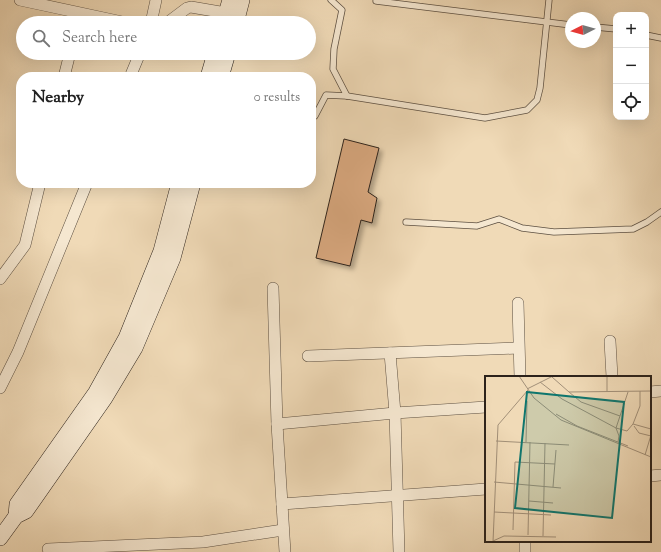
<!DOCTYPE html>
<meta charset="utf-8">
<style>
body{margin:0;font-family:"Sorts Mill Goudy",serif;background:#f2f2f2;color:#222}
.controls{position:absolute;right:12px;top:12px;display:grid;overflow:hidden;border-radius:8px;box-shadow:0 4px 16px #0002}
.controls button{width:36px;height:36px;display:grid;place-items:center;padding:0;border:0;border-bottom:1px solid #e0e0e0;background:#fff;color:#222;font:20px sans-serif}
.compass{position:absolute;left:565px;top:12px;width:36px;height:36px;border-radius:50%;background:#fff;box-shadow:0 4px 16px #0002;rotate:264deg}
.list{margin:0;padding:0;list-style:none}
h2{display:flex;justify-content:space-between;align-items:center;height:52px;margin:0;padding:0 16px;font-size:17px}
h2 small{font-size:13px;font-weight:400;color:#767676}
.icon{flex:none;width:22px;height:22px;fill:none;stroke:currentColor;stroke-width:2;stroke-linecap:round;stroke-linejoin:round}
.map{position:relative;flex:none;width:661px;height:552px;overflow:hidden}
.search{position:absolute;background:#fff;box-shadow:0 4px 16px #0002;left:16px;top:16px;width:300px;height:44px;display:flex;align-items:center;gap:10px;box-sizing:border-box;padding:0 14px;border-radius:22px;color:#767676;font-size:15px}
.panel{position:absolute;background:#fff;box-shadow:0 4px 16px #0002;left:16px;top:72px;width:300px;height:116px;border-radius:16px}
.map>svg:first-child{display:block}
.building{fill:#dbaa81;stroke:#2c221b;filter:url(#shadow)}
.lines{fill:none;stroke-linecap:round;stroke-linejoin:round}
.lane-casing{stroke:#5d5042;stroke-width:7}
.street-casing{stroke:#5d5042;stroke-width:12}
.secondary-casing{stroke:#2c221b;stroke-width:16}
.lane{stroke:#f5e7d0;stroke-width:5.5}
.street{stroke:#f5e7d0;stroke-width:11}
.secondary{stroke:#f5e7d0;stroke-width:15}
.inset-road{fill:none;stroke:#a29079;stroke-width:1}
.view{fill:#0f766e;fill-opacity:0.15;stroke:#0f766e;stroke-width:2}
.inset-edge{fill:none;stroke:#2c221b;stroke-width:2}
</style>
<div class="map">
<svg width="661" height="552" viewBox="0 0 661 552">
<defs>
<filter id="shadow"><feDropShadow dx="3.5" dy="3.5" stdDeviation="2" flood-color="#0004"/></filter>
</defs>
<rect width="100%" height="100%" fill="#f0dab7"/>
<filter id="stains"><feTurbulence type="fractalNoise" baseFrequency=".005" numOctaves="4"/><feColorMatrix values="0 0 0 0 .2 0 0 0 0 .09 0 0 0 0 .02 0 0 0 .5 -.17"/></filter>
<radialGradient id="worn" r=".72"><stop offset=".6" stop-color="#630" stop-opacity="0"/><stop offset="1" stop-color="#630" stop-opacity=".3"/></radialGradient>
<polygon class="building" points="344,139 379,148 368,192 377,198 372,223 361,220 350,266 316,258"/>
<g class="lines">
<defs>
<g id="lane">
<polyline points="331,0 342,10 334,49 333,69 347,96"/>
<polyline points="376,1 571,25"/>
<polyline points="595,27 616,29"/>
<polyline points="646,35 661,38"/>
<polyline points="311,119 315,116 326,95 347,96 485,118 527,110 537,100 540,88 549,0"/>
<polyline points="406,222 477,226 499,219 522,228 554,232 633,229 647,222 661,212"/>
</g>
<g id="street">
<polyline points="20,0 127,23"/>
<polyline points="151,23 156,0"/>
<polyline points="167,23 187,8 191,7 226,13"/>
<polyline points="64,77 70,53"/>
<polyline points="130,77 140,53"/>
<polyline points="0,279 25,245 40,183"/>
<polyline points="273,288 277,424 285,552"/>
<polyline points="518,303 520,377"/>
<polyline points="610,341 612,377"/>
<polyline points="390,353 395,413 399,552"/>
<polyline points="308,356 518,348"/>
<polyline points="0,388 18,352 87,183"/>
<polyline points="650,392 661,391"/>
<polyline points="277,424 395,413 486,407"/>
<polyline points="650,476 661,475"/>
<polyline points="282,504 486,489"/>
<polyline points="525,541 525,552"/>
<polyline points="48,549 203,542 283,530"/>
</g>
<g id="secondary">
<polyline points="223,23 230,0"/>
<polyline points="236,23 242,0"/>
<polyline points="208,77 215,53"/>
<polyline points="221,77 228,53"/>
<polyline points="16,516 17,504 96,392 126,338 161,251 179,183"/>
<polyline points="0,538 16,516 26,511 105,398 135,348 173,258 193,183"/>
</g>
</defs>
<use href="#lane" class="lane-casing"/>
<use href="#street" class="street-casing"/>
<use href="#secondary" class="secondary-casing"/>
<use href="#lane" class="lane"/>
<use href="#street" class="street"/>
<use href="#secondary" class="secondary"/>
</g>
<g transform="translate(485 376)">
<rect width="166" height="166" fill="#f0dab7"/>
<path class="inset-road" d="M34,0l15,22 27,22 90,37M67,1l17,15 82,-1M55,6l22,17 54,29 11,3 6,-7M42,13l26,-13M155,15v15l-7,18 18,5M84,16l12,10 39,14M122,16v-16M71,38l21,12 51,20M149,50l5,7 12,3M11,65l73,4M41,66l1,-41M133,66l1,-6 -3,-8 12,-36M160,79l6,-20M9,106l67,6M68,111l3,-37M44,125l24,2M9,136l57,3M28,154l2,-68 40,2M43,159l2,-93M58,160l2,-93M8,165l11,-5 52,1M8,166l5,-117 30,-35"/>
<path class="view" d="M42,16l97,10 -12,116 -97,-10z"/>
<rect width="166" height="166" class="inset-edge"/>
</g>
<rect width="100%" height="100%" filter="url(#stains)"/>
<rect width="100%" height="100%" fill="url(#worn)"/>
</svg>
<div class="controls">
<button>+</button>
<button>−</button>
<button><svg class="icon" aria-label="locate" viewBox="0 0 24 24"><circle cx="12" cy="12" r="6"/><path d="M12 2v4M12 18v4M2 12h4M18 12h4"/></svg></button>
</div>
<svg class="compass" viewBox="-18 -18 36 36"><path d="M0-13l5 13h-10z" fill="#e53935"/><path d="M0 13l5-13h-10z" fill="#767676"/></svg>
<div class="search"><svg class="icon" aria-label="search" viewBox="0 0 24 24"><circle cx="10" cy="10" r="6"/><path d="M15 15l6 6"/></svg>Search here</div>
<section class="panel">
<h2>Nearby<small>0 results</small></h2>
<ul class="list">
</ul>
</section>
</div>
